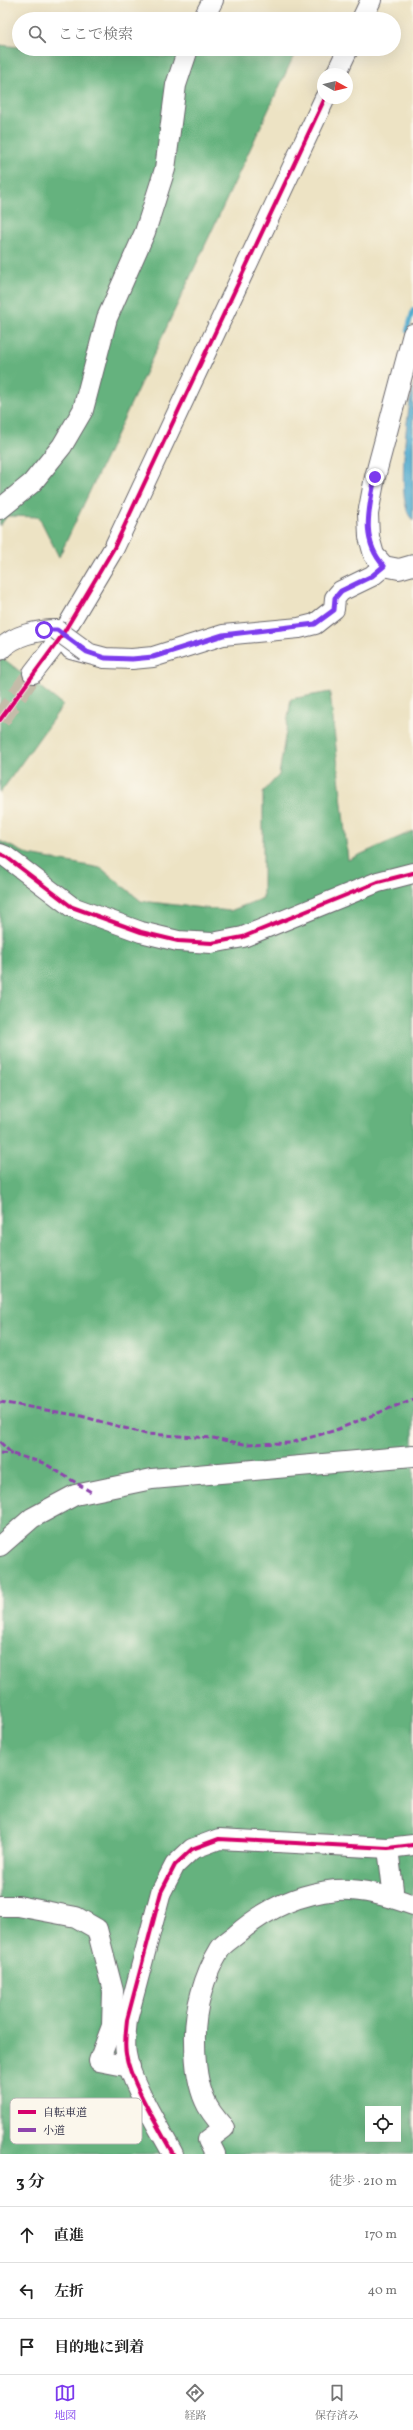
<!DOCTYPE html>
<html lang="ja">
<meta charset="utf-8">
<style>
body{margin:0;font-family:Vollkorn,"Noto Serif JP",serif;background:#f2f2f2;color:#222}
.controls{position:absolute;right:12px;bottom:12px;display:grid;overflow:hidden;border-radius:0px;box-shadow:0 4px 16px #0002}
.controls button{width:36px;height:36px;display:grid;place-items:center;padding:0;border:0;border-bottom:1px solid #e0e0e0;background:#fff;color:#222;font:20px sans-serif}
.compass{position:absolute;left:317px;top:68px;width:36px;height:36px;border-radius:50%;background:#fff;box-shadow:0 4px 16px #0002;rotate:98deg}
.stop{position:absolute;width:12px;height:12px;margin:-9px;border:3px solid #7c3aed;border-radius:50%;background:#fff}
.stop.end{background:#7c3aed;border-color:#fff;box-shadow:0 1px 4px #0008}
.list{margin:0;padding:0;list-style:none}
h2{display:flex;justify-content:space-between;align-items:center;height:52px;margin:0;padding:0 16px;font-size:17px}
h2 small{font-size:13px;font-weight:400;color:#767676}
.list li{display:grid;grid-template-columns:26px 1fr auto;gap:12px;align-items:center;box-sizing:border-box;height:56px;padding:0 16px;border-top:1px solid #e0e0e0}
.list b{display:block;font-size:15px;white-space:nowrap}
.list em{font-size:13px;font-style:normal;color:#767676}
.icon{flex:none;width:22px;height:22px;fill:none;stroke:currentColor;stroke-width:2;stroke-linecap:round;stroke-linejoin:round}
.map{position:relative;flex:none;width:413px;height:2154px;overflow:hidden}
.search{position:absolute;background:#fff;box-shadow:0 4px 16px #0002;left:12px;right:12px;top:12px;height:44px;display:flex;align-items:center;gap:10px;box-sizing:border-box;padding:0 14px;border-radius:22px;color:#767676;font-size:15px}
.sheet{height:220px;background:#fff}
nav{display:flex;justify-content:space-around;align-items:center;box-sizing:border-box;height:56px;border-top:1px solid #e0e0e0;background:#fff;font-size:11px;color:#767676}
nav a{display:grid;justify-items:center;gap:2px}
nav .on{color:#7c3aed}
.map>svg:first-child{display:block}
.forest{fill:#65b27e;stroke:#446a5c;fill-rule:evenodd}
.water{fill:#51aace;stroke:#3a6684}
.lines{fill:none;stroke-linecap:round;stroke-linejoin:round}
.stream{stroke:#51aace;stroke-width:4.5}
.minor-tunnel{stroke:#c4bca9;stroke-width:20;stroke-dasharray:20 10;stroke-linecap:butt}
.minor-casing{stroke:#69666b;stroke-width:22}
.minor{stroke:#fff;stroke-width:20}
.minor-bridge-casing{stroke:#69666b;stroke-width:22;stroke-linecap:butt}
.minor-bridge{stroke:#fff;stroke-width:20}
.quiet{stroke:#8e44ad;stroke-width:3;stroke-dasharray:6 3;stroke-linecap:butt}
.cycleway-casing{stroke:#fbf7ec;stroke-width:6}
.cycleway{stroke:#d6006c;stroke-width:4}
.route{stroke:#7c3aed;stroke-width:5}
.key{fill:#fbf7ec;stroke:#bab7b7;stroke-width:1}
.key-label{font-size:11px;fill:#22223b}
</style>
<div class="map">
<svg width="413" height="2154" viewBox="0 0 413 2154">
<rect width="100%" height="100%" fill="#fbf7ec"/>
<filter id="ink" filterUnits="userSpaceOnUse"><feTurbulence type="fractalNoise" baseFrequency=".025" numOctaves="2"/><feDisplacementMap in="SourceGraphic" scale="8" xChannelSelector="R" yChannelSelector="G"/><feConvolveMatrix kernelMatrix="1 2 1 2 8 2 1 2 1" color-interpolation-filters="sRGB"/></filter>
<filter id="wash" filterUnits="userSpaceOnUse"><feTurbulence type="fractalNoise" baseFrequency=".012" numOctaves="4" result="noise"/><feDisplacementMap in="SourceGraphic" scale="16" xChannelSelector="R" yChannelSelector="G"/><feGaussianBlur stdDeviation="0.9" result="paint"/><feColorMatrix in="noise" values="0 0 0 0 0 0 0 0 0 0 0 0 0 0 0 0 0 1.4 0 .05"/><feComposite in="paint" operator="in"/></filter>
<g filter="url(#wash)">
<rect width="100%" height="100%" fill="#ede3c4"/>
<g class="forest">
<polygon points="0,45 19,47 19,49 55,49 171,57 225,49 297,49 59,557 39,517 7,516 0,526"/>
<polygon points="0,656 63,705 0,793"/>
<path d="M330,692l18,168 65,-29v1323h-413v-1313l29,14 72,13 40,33 89,10 33,-13v-106l16,-17 12,-76zM368,2109h30v30h-30z"/>
</g>
<path class="water" d="M413,385v135c-19,-13 -5,-113 0,-135z"/>
<g class="lines">
<polyline class="stream" points="407,331 413,310"/>
</g>
</g>
<g filter="url(#ink)">
<g class="lines">
<polyline class="minor-tunnel" points="0,720 33,673"/>
<defs>
<g id="minor">
<polyline points="203,19 213,0"/>
<polyline points="362,19 371,0"/>
<polyline points="336,74 348,49"/>
<polyline points="413,334 375,477 368,514 369,537 374,555 384,566 399,569 413,565"/>
<polyline points="0,509 32,483 62,446 83,410 107,318 145,232 165,169 176,85 188,49"/>
<polyline points="71,649 105,658 132,659 153,657 223,635 299,628 315,624 334,609 335,598 341,591 372,576 384,566"/>
<path d="M0,650c14,-15 37,-20 57,-20"/>
<polyline points="33,673 61,637 114,548 325,98"/>
<polyline points="0,854 5,856 72,907 141,932 178,941 212,943 243,937 378,882 413,873"/>
<polyline points="0,1546 32,1518 75,1495 152,1479 413,1456"/>
<polyline points="388,1848 393,1890 390,1897"/>
<polyline points="0,1906 18,1906 76,1917 97,1929 113,1991 112,2026 99,2061 130,2067"/>
<path d="M173,2154c-14,-26 -43,-72 -47,-100 -2,-11 0,-23 1,-34l34,-128 14,-27 17,-16 27,-10 169,9 25,-3"/>
<path d="M215,2154l-7,-14 16,-12c-7,-8 -15,-17 -19,-27 -8,-18 -10,-41 -10,-60 -1,-30 9,-66 25,-92 3,-5 11,-10 16,-14 28,-25 62,-41 100,-45 26,-2 53,6 77,15"/>
</g>
</defs>
<use href="#minor" class="minor-casing"/>
<use href="#minor" class="minor"/>
<defs>
<polyline id="minor-bridge" points="57,630 87,652"/>
</defs>
<use href="#minor-bridge" class="minor-bridge-casing"/>
<use href="#minor-bridge" class="minor-bridge"/>
<g class="quiet">
<polyline points="0,1402 81,1416 146,1434 213,1438 244,1444 290,1443 333,1431 413,1399"/>
<polyline points="0,1442 12,1454 44,1463 91,1492"/>
<polyline points="0,1453 12,1454"/>
</g>
<defs>
<g id="cycleway">
<polyline points="0,720 61,637 114,548 325,98"/>
<polyline points="0,854 5,856 72,907 141,932 178,941 212,943 243,937 378,882 413,873"/>
<path d="M173,2154c-14,-26 -43,-72 -47,-100 -2,-11 0,-23 1,-34l34,-128 14,-27 17,-16 27,-10 169,9 25,-3"/>
</g>
</defs>
<use href="#cycleway" class="cycleway-casing"/>
<use href="#cycleway" class="cycleway"/>
</g>
</g>
<g class="lines" filter="url(#ink)">
<path class="route" d="M44,630h13l30,22 18,6 27,1 21,-2 70,-22 92,-11 19,-14 1,-12 6,-7 31,-15 12,-10c-24,-26 -15,-57 -9,-89"/>
</g>
<rect x="10" y="2098" width="132" height="46" rx="6" class="key"/>
<rect x="18" y="2110" width="18" height="4" fill="#d6006c"/>
<rect x="18" y="2128" width="18" height="4" fill="#8e44ad"/>
<g class="key-label">
<text x="43" y="2116">自転車道</text>
<text x="43" y="2134">小道</text>
</g>
</svg>
<div class="controls">
<button><svg class="icon" aria-label="locate" viewBox="0 0 24 24"><circle cx="12" cy="12" r="6"/><path d="M12 2v4M12 18v4M2 12h4M18 12h4"/></svg></button>
</div>
<svg class="compass" viewBox="-18 -18 36 36"><path d="M0-13l5 13h-10z" fill="#e53935"/><path d="M0 13l5-13h-10z" fill="#767676"/></svg>
<div class="stop" style="left:44px;top:630px"></div>
<div class="stop end" style="left:375px;top:477px"></div>
<div class="search"><svg class="icon" aria-label="search" viewBox="0 0 24 24"><circle cx="10" cy="10" r="6"/><path d="M15 15l6 6"/></svg>ここで検索</div>
</div>
<section class="sheet">
<h2>3 分<small>徒歩 · 210 m</small></h2>
<ul class="list">
<li><svg class="icon" aria-label="ahead" viewBox="0 0 24 24"><path d="M12 20V5M6 11l6-6 6 6"/></svg><div><b>直進</b></div><em>170 m</em></li>
<li><svg class="icon" aria-label="left" viewBox="0 0 24 24"><path d="M17 20v-9H6M10 6l-5 5 5 5"/></svg><div><b>左折</b></div><em>40 m</em></li>
<li><svg class="icon" aria-label="arrive" viewBox="0 0 24 24"><path d="M6 21V4h12l-3 4 3 4H6"/></svg><div><b>目的地に到着</b></div></li>
</ul>
</section>
<nav>
<a class="on"><svg class="icon" aria-label="map" viewBox="0 0 24 24"><path d="M3 6l6-2 6 2 6-2v14l-6 2-6-2-6 2zM9 4v14M15 6v14"/></svg>地図</a>
<a><svg class="icon" aria-label="directions" viewBox="0 0 24 24"><path d="M12 3l9 9-9 9-9-9zM9 14v-3h6M13 9l2 2-2 2"/></svg>経路</a>
<a><svg class="icon" aria-label="saved" viewBox="0 0 24 24"><path d="M7 4h10v16l-5-4-5 4z"/></svg>保存済み</a>
</nav>
